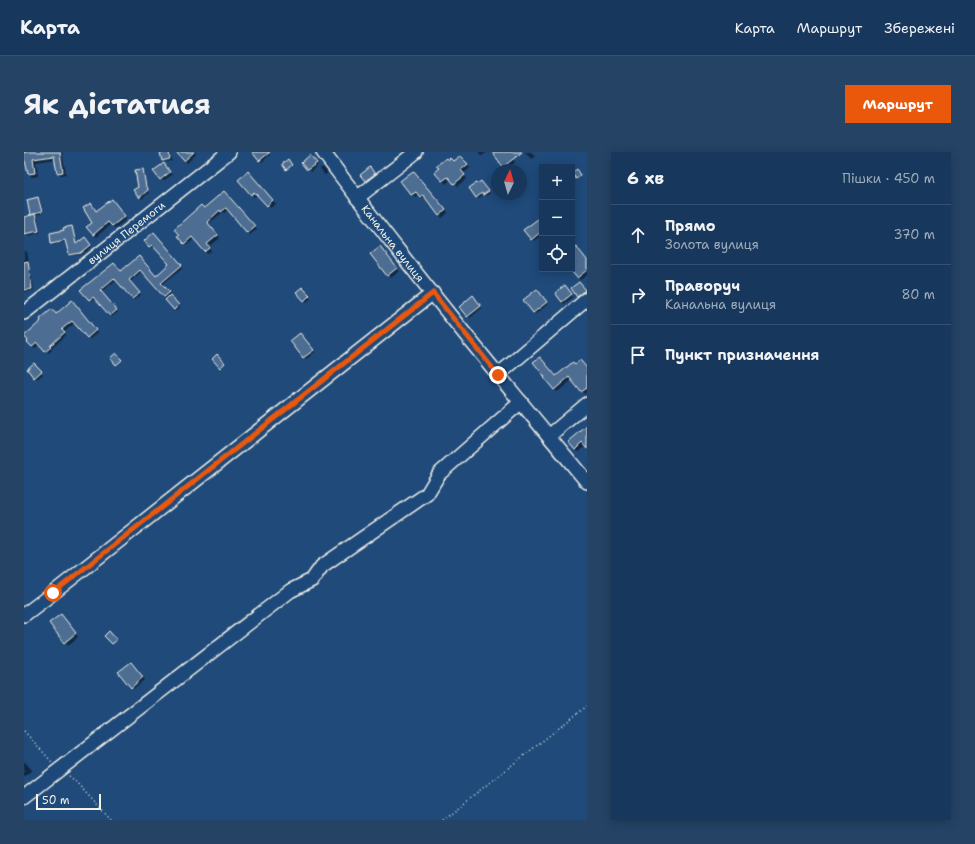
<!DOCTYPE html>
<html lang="uk">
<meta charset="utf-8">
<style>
body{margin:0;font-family:"Shantell Sans",sans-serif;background:#244365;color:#f1f3f6}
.controls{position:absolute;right:12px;top:12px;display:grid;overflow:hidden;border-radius:0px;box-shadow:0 2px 10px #0003}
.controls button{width:36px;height:36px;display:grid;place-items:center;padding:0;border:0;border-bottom:1px solid #365272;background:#17385c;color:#f1f3f6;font:20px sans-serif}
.compass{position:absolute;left:467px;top:12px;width:36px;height:36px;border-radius:50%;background:#17385c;box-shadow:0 2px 10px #0003;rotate:5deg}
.scale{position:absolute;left:12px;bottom:10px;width:65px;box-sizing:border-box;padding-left:4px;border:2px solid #f4f1e8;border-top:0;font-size:11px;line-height:14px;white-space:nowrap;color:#f4f1e8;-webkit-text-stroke:3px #1f4a7a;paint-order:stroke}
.stop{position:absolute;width:12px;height:12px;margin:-9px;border:3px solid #ea580c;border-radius:50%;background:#fff}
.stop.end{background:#ea580c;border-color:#fff;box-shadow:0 1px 4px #0008}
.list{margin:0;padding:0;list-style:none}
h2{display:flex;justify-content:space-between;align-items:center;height:52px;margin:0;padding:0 16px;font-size:17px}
h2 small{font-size:13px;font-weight:400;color:#9eacbb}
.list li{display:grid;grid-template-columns:26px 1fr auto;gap:12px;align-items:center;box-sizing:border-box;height:60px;padding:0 16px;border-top:1px solid #365272}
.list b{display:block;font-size:15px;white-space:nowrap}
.list p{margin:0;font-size:13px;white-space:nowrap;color:#9eacbb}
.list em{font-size:13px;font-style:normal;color:#9eacbb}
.icon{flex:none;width:22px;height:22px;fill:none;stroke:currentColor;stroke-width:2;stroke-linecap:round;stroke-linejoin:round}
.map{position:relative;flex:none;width:563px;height:668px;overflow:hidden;border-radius:0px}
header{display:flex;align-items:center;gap:24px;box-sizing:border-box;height:56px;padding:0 20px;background:#17385c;border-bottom:1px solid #365272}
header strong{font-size:19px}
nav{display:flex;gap:22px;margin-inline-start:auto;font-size:14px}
.intro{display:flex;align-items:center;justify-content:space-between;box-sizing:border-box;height:96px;padding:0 24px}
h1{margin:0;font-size:28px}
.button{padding:10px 18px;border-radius:0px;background:#ea580c;color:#fff;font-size:14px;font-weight:700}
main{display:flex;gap:24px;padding:0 24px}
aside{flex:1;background:#17385c;border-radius:0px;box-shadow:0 2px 10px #0003}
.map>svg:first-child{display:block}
.shadow{fill:#0007}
.building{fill:#4d6e92;stroke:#f4f1e8}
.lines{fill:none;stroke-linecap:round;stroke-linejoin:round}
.minor-casing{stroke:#f4f1e8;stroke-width:16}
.path{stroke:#f4f1e8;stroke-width:1.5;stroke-dasharray:1 3;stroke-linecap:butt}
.minor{stroke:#1f4a7a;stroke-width:13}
.route{stroke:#ea580c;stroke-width:5}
.labels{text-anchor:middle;stroke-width:3.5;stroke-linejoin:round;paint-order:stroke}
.street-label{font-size:11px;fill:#f4f1e8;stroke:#1f4a7a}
</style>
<header>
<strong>Карта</strong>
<nav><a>Карта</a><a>Маршрут</a><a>Збережені</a></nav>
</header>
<div class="intro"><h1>Як дістатися</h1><a class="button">Маршрут</a></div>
<main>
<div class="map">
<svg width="563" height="668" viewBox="0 0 563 668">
<rect width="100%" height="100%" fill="#1f4a7a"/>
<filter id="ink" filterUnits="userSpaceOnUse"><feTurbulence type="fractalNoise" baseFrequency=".025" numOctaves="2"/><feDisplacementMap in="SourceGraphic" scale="8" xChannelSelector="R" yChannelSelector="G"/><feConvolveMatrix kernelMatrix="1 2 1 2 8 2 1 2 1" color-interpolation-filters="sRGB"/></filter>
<g filter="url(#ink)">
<g class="shadow">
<polygon points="0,0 38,0 42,22 37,23 34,20 31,7 12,10 14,24 8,25 4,21 3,12 0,12"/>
<polygon points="137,0 146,0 148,9 141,10 139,8"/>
<polygon points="157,0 171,0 172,2 163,11 155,2"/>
<polygon points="235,0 244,0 246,3 238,10 231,3"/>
<polygon points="454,0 463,0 458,4"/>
<polygon points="469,0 483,0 491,10 483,17"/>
<polygon points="501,0 507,0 511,4 507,7"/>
<polygon points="288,6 294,13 286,20 278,11"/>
<polygon points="439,8 446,16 439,22 443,27 434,34 427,27 422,32 412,20"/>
<polygon points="142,14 148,23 139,29 137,27"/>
<polygon points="299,15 304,21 301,23 296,17"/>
<polygon points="118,18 120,20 123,38 125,41 118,47 110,39 115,35"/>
<polygon points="348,18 352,24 344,31 338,23"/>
<polygon points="227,23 252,52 246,56 234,42 230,45 227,42"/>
<polygon points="377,29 411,45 424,61 418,66 402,46 400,47 395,42 391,45"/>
<polygon points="459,33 466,41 462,44 460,42 455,47 453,45"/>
<polygon points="203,42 233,77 226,83 204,58 200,61 199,60 184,72 196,86 185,95 188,99 184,102 170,87 163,93 155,84 180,57"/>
<polygon points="14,46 16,48 19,61 11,64 13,65 16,81 3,84 0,79 0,66 9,64 7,62"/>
<polygon points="91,51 103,67 91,76 87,72 72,85 64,76 69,71 72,60"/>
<polygon points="518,65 518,83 509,89 508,87"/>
<polygon points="48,76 53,93 63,88 68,95 59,102 47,104 43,89 30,92 28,90 41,79"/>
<polygon points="132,83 159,115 138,133 147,143 145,144 156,156 152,159 142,148 143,147 118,119 106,130 117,143 110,148 92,128 77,140 94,160 88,165 71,146 68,149 58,138 97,120 115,106 132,125 147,113 131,94 128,96 121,89"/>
<polygon points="548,98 563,109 563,123 556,128 547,117 548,117"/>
<polygon points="0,99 3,100 10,138 1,140"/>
<polygon points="359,99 375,119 367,126 364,123"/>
<polygon points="557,133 563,141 556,146 554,144"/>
<polygon points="278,136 287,146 283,150 274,140"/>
<polygon points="543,136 549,145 540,152 538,150"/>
<polygon points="515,140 524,152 512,162 510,160"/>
<polygon points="451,146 458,156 446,166 436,155"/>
<polygon points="50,152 73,181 66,187 51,171 40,180 42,183 27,197 28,198 24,201 16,192 11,197 4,190 32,163"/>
<polygon points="278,184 291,200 282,207 267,189"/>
<polygon points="10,212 19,222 13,227 4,217"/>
<polygon points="551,213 563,217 563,240 561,242 548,228 533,240 521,226 532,225"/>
<polygon points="563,275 563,295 562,294 554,300 551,297"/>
<polygon points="40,466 54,485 44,493 41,490"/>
<polygon points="109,513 121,528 109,537 107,535"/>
<polygon points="0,609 8,618 0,625"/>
</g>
<g class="building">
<polygon points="0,0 36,0 39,20 33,21 30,4 9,7 11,21 4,22 1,9 0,9"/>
<polygon points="136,0 145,0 146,7 138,9"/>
<polygon points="152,0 170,0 160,9"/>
<polygon points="228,0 246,0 235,9"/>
<polygon points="468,0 498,0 479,15"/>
<polygon points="286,3 293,11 283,18 277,11"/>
<polygon points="436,4 444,12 437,18 441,23 430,32 424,25 418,29 410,20 415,16 412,14 422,6 424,8 426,6 429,9"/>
<polygon points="264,7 268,13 262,18 258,12"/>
<polygon points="140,11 146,20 136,28 129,19"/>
<polygon points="346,15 351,22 341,29 336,23"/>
<polygon points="119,17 122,35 124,38 115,46 109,38 114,35 111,18"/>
<polygon points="553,17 557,23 552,27 548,21"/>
<polygon points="224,19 249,48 243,54 230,40 227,43 214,28"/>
<polygon points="389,19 422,58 415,64 399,43 396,45 392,40 387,43 376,29"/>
<polygon points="457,29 465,39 459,43 458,41 452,46 445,36 452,31 453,32"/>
<polygon points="200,39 231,74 223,81 202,56 197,60 196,58 183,70 194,83 183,92 186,96 181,100 168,85 160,92 153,84 155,83 150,77 177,53 180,56"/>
<polygon points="14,45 18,60 6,63 3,48"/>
<polygon points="88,47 101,64 88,74 84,70 69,83 62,75 68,71 59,56 67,51 72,59"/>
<polygon points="11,62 15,79 0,82 0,65"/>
<polygon points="518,64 518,79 507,88 499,78"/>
<polygon points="48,74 52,92 61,85 67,93 57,101 45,103 41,88 27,91 26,81 40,78 39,76"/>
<polygon points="130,80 158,113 137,131 146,140 140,145 116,118 105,128 116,141 108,147 90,126 76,138 93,158 86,164 69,145 65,148 56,138 90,111 97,119 115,104 132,124 145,112 128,93 125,95 120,89"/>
<polygon points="356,94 373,116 363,124 346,102"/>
<polygon points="552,94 563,108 563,118 553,126 548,120 548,97"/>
<polygon points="4,109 8,137 0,138 0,110"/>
<polygon points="555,130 562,138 553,145 547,136"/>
<polygon points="541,133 548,142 538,150 531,141"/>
<polygon points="278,135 286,143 280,149 272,140"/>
<polygon points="513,137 523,150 509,161 499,148"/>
<polygon points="146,143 155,153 150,158 141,148"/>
<polygon points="449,143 457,154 443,165 435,155"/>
<polygon points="48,148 72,178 63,186 48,169 38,177 41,180 26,194 27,195 21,200 13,191 8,195 3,190 4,189 0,184 17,169 16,167 28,157 32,162"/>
<polygon points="276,181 290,198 279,206 266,189"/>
<polygon points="92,201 98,208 92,213 86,206"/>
<polygon points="193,202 201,211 196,216 188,207"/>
<polygon points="516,205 532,224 549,210 551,212 556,208 563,216 563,236 557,240 545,225 530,238 520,226 521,225 509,210"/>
<polygon points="10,211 18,219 10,226 3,217"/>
<polygon points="563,274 563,297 558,291 551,298 544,290"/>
<polygon points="37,462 52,481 40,491 25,471"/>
<polygon points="85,479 93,488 88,492 80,484"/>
<polygon points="107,510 119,525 107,536 94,520"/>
</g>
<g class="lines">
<defs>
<g id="minor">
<path id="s1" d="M299,0c84,113 174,222 264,330"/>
<polyline points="333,46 392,0"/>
<path id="s2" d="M0,161l205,-161"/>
<polyline points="474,223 563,147"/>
<polyline points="525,284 563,252"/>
<polyline points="0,463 29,441 409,141"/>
<polyline points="0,645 266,439 288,428 298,414 403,342 415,322 497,250"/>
</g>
</defs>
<use href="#minor" class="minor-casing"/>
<g class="path">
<polyline points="0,579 28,610"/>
<polyline points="45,624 50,628 87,668"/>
<polyline points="418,668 563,554"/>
</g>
<use href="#minor" class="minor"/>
</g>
</g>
<g class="lines" filter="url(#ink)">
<polyline class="route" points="29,441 409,141 474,223"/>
</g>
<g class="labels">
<g class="street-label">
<text dy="4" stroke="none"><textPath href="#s2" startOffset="130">вулиця Перемоги</textPath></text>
<text dy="4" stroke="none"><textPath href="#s1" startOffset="115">Канальна вулиця</textPath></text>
</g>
</g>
</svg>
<div class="controls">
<button>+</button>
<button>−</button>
<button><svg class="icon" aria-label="locate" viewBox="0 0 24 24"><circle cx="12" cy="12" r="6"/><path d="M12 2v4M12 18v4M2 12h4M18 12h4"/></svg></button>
</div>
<svg class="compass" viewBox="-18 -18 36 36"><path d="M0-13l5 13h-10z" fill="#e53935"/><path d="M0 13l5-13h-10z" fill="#9eacbb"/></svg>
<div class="scale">50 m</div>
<div class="stop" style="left:29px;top:441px"></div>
<div class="stop end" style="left:474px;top:223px"></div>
</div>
<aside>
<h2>6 хв<small>Пішки · 450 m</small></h2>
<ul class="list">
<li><svg class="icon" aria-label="ahead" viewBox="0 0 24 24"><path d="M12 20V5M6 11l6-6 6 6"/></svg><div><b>Прямо</b><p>Золота вулиця</p></div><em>370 m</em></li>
<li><svg class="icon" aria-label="right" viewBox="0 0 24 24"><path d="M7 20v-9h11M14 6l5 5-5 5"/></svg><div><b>Праворуч</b><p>Канальна вулиця</p></div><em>80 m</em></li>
<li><svg class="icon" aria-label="arrive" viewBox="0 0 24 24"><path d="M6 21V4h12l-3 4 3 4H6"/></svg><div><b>Пункт призначення</b></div></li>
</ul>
</aside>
</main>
